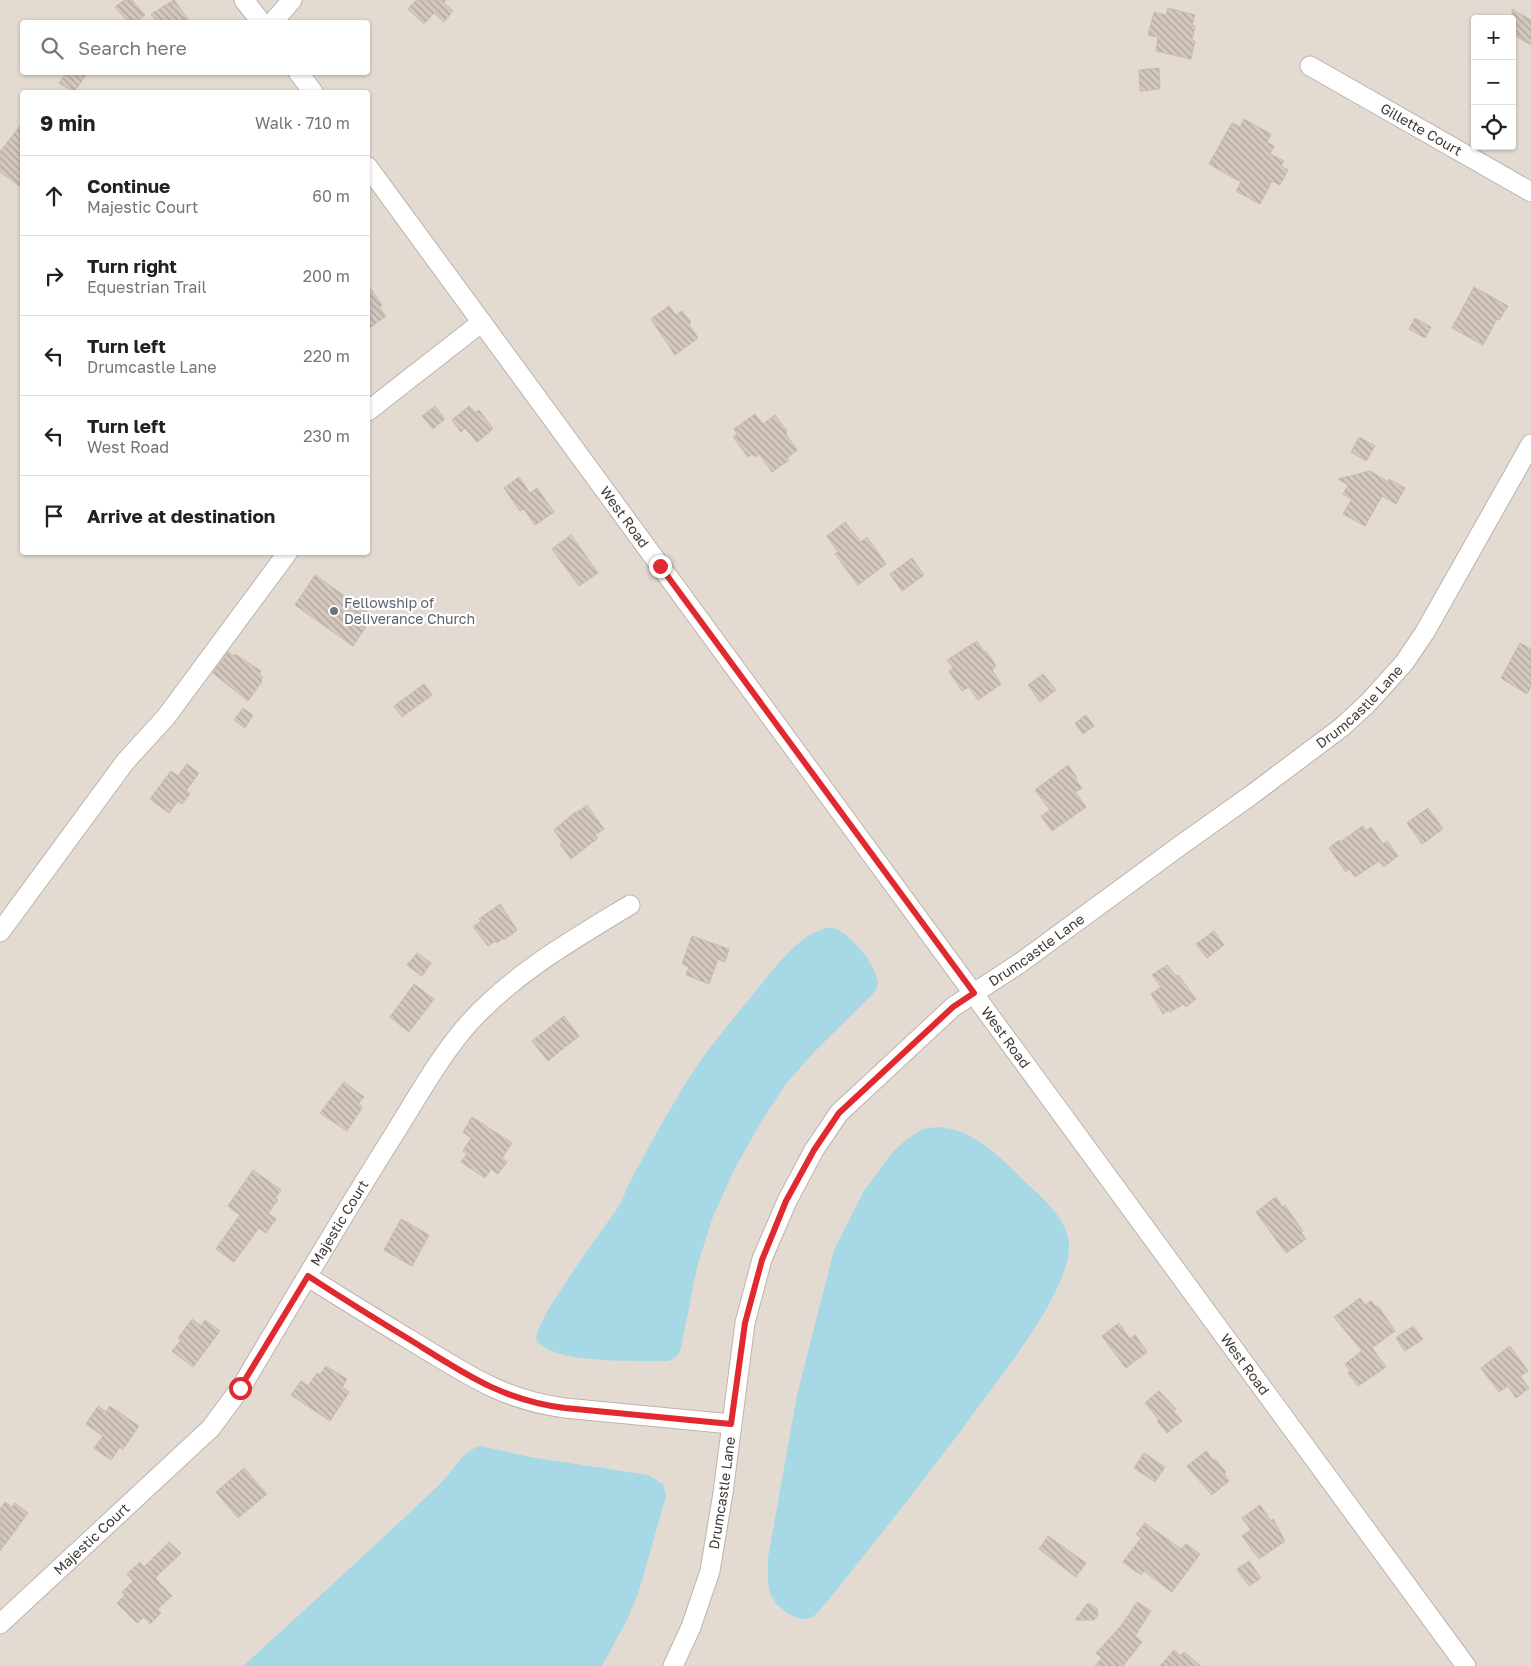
<!DOCTYPE html>
<meta charset="utf-8">
<style>
body{margin:0;font-family:"Golos Text",sans-serif;background:#f6f6f6;color:#222}
.controls{position:absolute;right:15px;top:15px;display:grid;overflow:hidden;border-radius:5px;box-shadow:0 1px 4px #0004}
.controls button{width:45px;height:45px;display:grid;place-items:center;padding:0;border:0;border-bottom:1px solid #e0e0e0;background:#fff;color:#222;font:25px sans-serif}
.stop{position:absolute;width:15px;height:15px;margin:-11px;border:4px solid #e02a30;border-radius:50%;background:#fff}
.stop.end{background:#e02a30;border-color:#fff;box-shadow:0 1px 5px #0008}
.list{margin:0;padding:0;list-style:none}
h2{display:flex;justify-content:space-between;align-items:center;height:65px;margin:0;padding:0 20px;font-size:21px}
h2 small{font-size:16px;font-weight:400;color:#767676}
.list li{display:grid;grid-template-columns:32px 1fr auto;gap:15px;align-items:center;box-sizing:border-box;height:80px;padding:0 20px;border-top:1px solid #e0e0e0}
.list b{display:block;font-size:19px;white-space:nowrap}
.list p{margin:0;font-size:16px;white-space:nowrap;color:#767676}
.list em{font-size:16px;font-style:normal;color:#767676}
.icon{flex:none;width:28px;height:28px;fill:none;stroke:currentColor;stroke-width:2;stroke-linecap:round;stroke-linejoin:round}
.map{position:relative;flex:none;width:1531px;height:1666px;overflow:hidden}
.search{position:absolute;background:#fff;box-shadow:0 1px 4px #0004;left:20px;top:20px;width:350px;height:55px;display:flex;align-items:center;gap:12px;box-sizing:border-box;padding:0 18px;border-radius:5px;color:#767676;font-size:19px}
.panel{position:absolute;background:#fff;box-shadow:0 1px 4px #0004;left:20px;top:90px;width:350px;height:465px;border-radius:5px}
.map>svg:first-child{display:block}
.residential{fill:#e3dbd2;fill-rule:evenodd}
.water{fill:#a6d8e6}
.building{fill:url(#building-back-hatch);stroke:#c9baaf}
.lines{fill:none;stroke-linecap:round;stroke-linejoin:round}
.minor-casing{stroke:#bdb3ab;stroke-width:21}
.minor{stroke:#fff;stroke-width:19}
.route{stroke:#e02a30;stroke-width:6}
.worship-dot{fill:#6b7280;stroke:#fff;stroke-width:2}
.labels{text-anchor:middle;stroke-width:4.5;stroke-linejoin:round;paint-order:stroke}
.street-label{font-size:14px;fill:#413a35;stroke:#fff}
.worship-label{font-size:14px;fill:#5b616d;stroke:#fff;text-anchor:start}
</style>
<div class="map">
<svg width="1531" height="1666" viewBox="0 0 1531 1666">
<defs>
<pattern id="building-back-hatch" width="6" height="6" patternUnits="userSpaceOnUse" patternTransform="scale(1.25)"><rect width="6" height="6" fill="#d3c7be"/><path d="M-1 5l2 2M0 0l6 6M5-1l2 2" fill="none" stroke="#ada39b"/></pattern>
</defs>
<rect width="100%" height="100%" fill="#efeae4"/>
<path class="residential" d="M0,0h1531v1666h-1531zM1475,19h37v127h-37zM22,22h346v50h-346zM22,92h346v460h-346z"/>
<g class="water">
<path d="M825,928c1,0 7,0 8,0 16,3 44,38 45,55 0,4 -3,7 -5,11l-59,58 -28,32 -22,33 -30,53 -22,49 -15,48 -16,81 -3,7 -9,6c-27,0 -117,3 -132,-20 -9,-13 70,-116 81,-134 5,-8 8,-18 13,-27 16,-30 32,-60 50,-89 20,-34 45,-64 70,-94 17,-21 34,-45 57,-61 5,-3 11,-5 17,-8z"/>
<path d="M937,1127c6,1 13,1 18,3 26,8 49,30 67,49 19,18 49,41 47,70 -2,43 -61,118 -87,153 -52,71 -106,139 -161,207l-9,9 -12,1 -11,-5 -12,-9 -7,-11 -2,-13v-23l29,-163 37,-145 30,-59 29,-39 14,-13 16,-10z"/>
<path d="M481,1446l49,11 118,18 15,9 3,12 -27,95 -11,27 -26,48h-359c66,-60 132,-120 197,-182 14,-13 22,-34 41,-38z"/>
</g>
<g class="building">
<polygon points="124,0 132,0 145,15 136,22 128,22 115,7"/>
<polygon points="174,0 190,22 157,22 151,14"/>
<polygon points="416,0 446,0 444,3 453,11 444,22 434,13 424,24 408,9"/>
<polygon points="1168,8 1195,15 1192,25 1195,26 1192,41 1195,41 1191,59 1156,51 1158,37 1148,35 1154,12 1166,15"/>
<polygon points="1512,9 1531,20 1531,45 1512,34"/>
<polygon points="1159,68 1160,89 1140,91 1139,70"/>
<polygon points="67,72 88,72 74,92 59,83"/>
<polygon points="1244,119 1271,134 1267,142 1274,146 1270,154 1284,161 1281,166 1288,170 1280,185 1272,181 1260,204 1236,191 1241,182 1209,164 1232,123 1240,127"/>
<polygon points="22,123 22,188 0,172 0,152"/>
<polygon points="368,285 382,305 379,307 386,316 368,329"/>
<polygon points="1474,287 1508,306 1499,320 1497,319 1483,345 1452,328"/>
<polygon points="669,306 676,315 682,311 691,322 689,324 698,338 675,355 651,319"/>
<polygon points="1415,318 1431,327 1425,338 1409,329"/>
<polygon points="435,406 445,419 433,429 422,416"/>
<polygon points="469,406 475,413 479,410 493,429 477,442 465,428 461,432 452,420"/>
<polygon points="755,414 763,424 775,415 787,431 786,434 797,450 787,458 789,460 772,472 759,454 755,457 752,454 748,457 733,437 737,434 734,429"/>
<polygon points="1359,437 1375,446 1366,461 1351,452"/>
<polygon points="1370,471 1388,482 1389,479 1405,488 1396,504 1382,496 1365,526 1343,514 1352,499 1343,494 1348,485 1338,479"/>
<polygon points="519,477 530,493 537,488 554,512 535,525 524,509 520,511 504,488"/>
<polygon points="845,522 861,542 867,537 886,564 858,585 835,554 838,552 827,536"/>
<polygon points="571,535 598,573 579,586 552,549"/>
<polygon points="912,558 924,575 902,591 890,574"/>
<polygon points="315,575 373,616 353,646 295,605"/>
<polygon points="977,641 984,652 986,651 996,666 992,670 1001,684 978,700 969,687 962,691 949,671 953,668 947,660"/>
<polygon points="1520,643 1531,649 1531,687 1527,694 1501,678"/>
<polygon points="228,652 234,656 235,654 261,671 259,674 263,677 261,680 262,681 248,701 213,673"/>
<polygon points="1043,674 1056,690 1040,702 1028,685"/>
<polygon points="424,684 432,695 402,717 394,706"/>
<polygon points="243,708 253,715 245,728 234,720"/>
<polygon points="1086,715 1094,726 1083,734 1075,723"/>
<polygon points="187,764 199,773 186,791 190,794 182,804 178,801 169,813 150,799 171,771 178,776"/>
<polygon points="1068,765 1077,778 1075,779 1082,788 1075,792 1086,807 1052,831 1041,816 1050,810 1035,790"/>
<polygon points="587,805 604,829 595,835 598,838 571,859 560,844 563,843 554,830 575,812 576,813"/>
<polygon points="1428,808 1443,829 1422,844 1407,823"/>
<polygon points="1363,826 1366,831 1371,827 1383,844 1387,841 1398,856 1384,867 1379,861 1355,877 1349,869 1346,872 1329,848 1339,840 1340,842"/>
<polygon points="500,904 517,930 504,940 503,938 497,943 495,941 488,946 473,927 481,921 479,919"/>
<polygon points="1214,931 1224,945 1207,958 1196,944"/>
<polygon points="692,936 729,949 725,962 718,959 709,984 686,975 689,967 682,964"/>
<polygon points="417,953 431,963 422,976 407,965"/>
<polygon points="1167,965 1176,976 1178,975 1196,999 1186,1007 1184,1004 1170,1012 1169,1010 1163,1014 1151,994 1161,987 1152,975"/>
<polygon points="414,984 434,999 409,1032 390,1017"/>
<polygon points="564,1016 579,1036 548,1061 532,1041"/>
<polygon points="344,1082 364,1097 359,1103 362,1108 347,1131 320,1113"/>
<polygon points="472,1117 512,1143 502,1158 507,1162 498,1174 491,1169 485,1178 461,1162 467,1154 463,1151 471,1138 463,1132"/>
<polygon points="253,1170 281,1190 275,1198 278,1200 268,1213 276,1219 266,1233 259,1228 234,1262 216,1249 240,1215 228,1206"/>
<polygon points="1276,1197 1282,1207 1285,1205 1293,1217 1303,1231 1301,1233 1306,1239 1286,1253 1256,1212"/>
<polygon points="401,1219 429,1235 412,1266 384,1250"/>
<polygon points="1360,1298 1365,1305 1371,1301 1376,1307 1378,1306 1395,1331 1372,1348 1386,1367 1358,1386 1348,1373 1350,1371 1345,1364 1362,1351 1334,1317"/>
<polygon points="192,1319 201,1326 205,1320 220,1331 193,1367 172,1351 181,1340 178,1338"/>
<polygon points="1119,1323 1130,1339 1135,1335 1147,1352 1126,1368 1102,1336"/>
<polygon points="1413,1326 1423,1339 1405,1351 1396,1338"/>
<polygon points="1510,1346 1528,1371 1520,1376 1529,1388 1516,1398 1508,1386 1499,1392 1481,1368"/>
<polygon points="326,1366 347,1379 342,1387 349,1392 330,1421 291,1395 301,1381 308,1386 317,1373 320,1375"/>
<polygon points="1159,1391 1176,1409 1173,1411 1182,1421 1167,1433 1157,1421 1159,1420 1145,1403"/>
<polygon points="98,1406 106,1412 110,1406 139,1426 123,1449 120,1447 111,1460 94,1448 103,1436 86,1424"/>
<polygon points="1206,1451 1213,1460 1215,1459 1226,1472 1224,1474 1229,1481 1212,1495 1187,1466"/>
<polygon points="1144,1453 1165,1467 1155,1482 1134,1468"/>
<polygon points="244,1468 267,1494 238,1518 216,1492"/>
<polygon points="5,1502 12,1507 15,1503 28,1513 0,1551 0,1509"/>
<polygon points="1260,1505 1271,1521 1273,1519 1285,1541 1259,1559 1242,1536 1251,1530 1242,1518"/>
<polygon points="1145,1523 1181,1549 1186,1544 1200,1554 1172,1592 1144,1571 1141,1575 1123,1562 1141,1538 1136,1534"/>
<polygon points="1048,1536 1086,1563 1076,1577 1039,1549"/>
<polygon points="169,1542 181,1553 155,1578 172,1596 157,1609 161,1613 150,1624 144,1617 137,1623 117,1603 125,1595 122,1592 133,1581 127,1574 140,1562 144,1567"/>
<polygon points="1249,1561 1261,1578 1249,1586 1237,1569"/>
<polygon points="1137,1602 1151,1611 1135,1636 1142,1642 1123,1666 1095,1666 1102,1658 1096,1653 1121,1626"/>
<polygon points="1088,1603 1097,1608 1098,1615 1094,1620 1075,1620"/>
<polygon points="1174,1650 1181,1656 1184,1652 1201,1666 1160,1666"/>
</g>
<g class="lines">
<defs>
<g id="minor">
<polyline points="244,0 261,22"/>
<polyline points="273,22 292,0"/>
<path id="s1" d="M1310,66l221,126"/>
<polyline points="298,72 313,92"/>
<path id="s2" d="M368,167l1098,1499"/>
<polyline points="368,411 482,322"/>
<polyline points="0,932 125,762 166,717 288,552"/>
<path d="M308,1277c34,21 69,43 104,64 53,32 90,59 153,67l166,16"/>
<path id="s3" d="M0,1624l211,-196 31,-42c50,-84 99,-168 151,-250 24,-38 46,-79 76,-113 45,-50 105,-84 161,-118"/>
<path id="s4" d="M673,1666l18,-39 19,-56 13,-78 22,-170 17,-64 25,-58 27,-51 25,-37 114,-106 67,-44 161,-118 69,-49 92,-69 26,-24 36,-40 21,-31 106,-188"/>
</g>
</defs>
<use href="#minor" class="minor-casing"/>
<use href="#minor" class="minor"/>
</g>
<g class="lines">
<path class="route" d="M240,1388l68,-112c34,22 69,44 104,65 53,33 90,59 153,67l166,16 14,-101 17,-63 24,-59 28,-51 25,-37 114,-106 21,-14 -314,-427"/>
</g>
<circle class="worship-dot" cx="334" cy="611" r="5"/>
<g class="labels">
<g class="street-label">
<text dy="5" stroke="none"><textPath href="#s1" startOffset="128">Gillette Court</textPath></text>
<text dy="5" stroke="none"><textPath href="#s2" startOffset="434">West Road</textPath></text>
<text dy="5" stroke="none"><textPath href="#s4" startOffset="1246">Drumcastle Lane</textPath></text>
<text dy="5" stroke="none"><textPath href="#s4" startOffset="841">Drumcastle Lane</textPath></text>
<text dy="5" stroke="none"><textPath href="#s2" startOffset="1079">West Road</textPath></text>
<text dy="5" stroke="none"><textPath href="#s3" startOffset="530">Majestic Court</textPath></text>
<text dy="5" stroke="none"><textPath href="#s2" startOffset="1484">West Road</textPath></text>
<text dy="5" stroke="none"><textPath href="#s4" startOffset="181">Drumcastle Lane</textPath></text>
<text dy="5" stroke="none"><textPath href="#s3" startOffset="125">Majestic Court</textPath></text>
</g>
<g class="worship-label">
<text x="344" y="608">Fellowship of<tspan x="344" dy="16">Deliverance Church</tspan></text>
</g>
</g>
</svg>
<div class="controls">
<button>+</button>
<button>−</button>
<button><svg class="icon" aria-label="locate" viewBox="0 0 24 24"><circle cx="12" cy="12" r="6"/><path d="M12 2v4M12 18v4M2 12h4M18 12h4"/></svg></button>
</div>
<div class="stop" style="left:240px;top:1388px"></div>
<div class="stop end" style="left:660px;top:566px"></div>
<div class="search"><svg class="icon" aria-label="search" viewBox="0 0 24 24"><circle cx="10" cy="10" r="6"/><path d="M15 15l6 6"/></svg>Search here</div>
<section class="panel">
<h2>9 min<small>Walk · 710 m</small></h2>
<ul class="list">
<li><svg class="icon" aria-label="ahead" viewBox="0 0 24 24"><path d="M12 20V5M6 11l6-6 6 6"/></svg><div><b>Continue</b><p>Majestic Court</p></div><em>60 m</em></li>
<li><svg class="icon" aria-label="right" viewBox="0 0 24 24"><path d="M7 20v-9h11M14 6l5 5-5 5"/></svg><div><b>Turn right</b><p>Equestrian Trail</p></div><em>200 m</em></li>
<li><svg class="icon" aria-label="left" viewBox="0 0 24 24"><path d="M17 20v-9H6M10 6l-5 5 5 5"/></svg><div><b>Turn left</b><p>Drumcastle Lane</p></div><em>220 m</em></li>
<li><svg class="icon" aria-label="left" viewBox="0 0 24 24"><path d="M17 20v-9H6M10 6l-5 5 5 5"/></svg><div><b>Turn left</b><p>West Road</p></div><em>230 m</em></li>
<li><svg class="icon" aria-label="arrive" viewBox="0 0 24 24"><path d="M6 21V4h12l-3 4 3 4H6"/></svg><div><b>Arrive at destination</b></div></li>
</ul>
</section>
</div>
